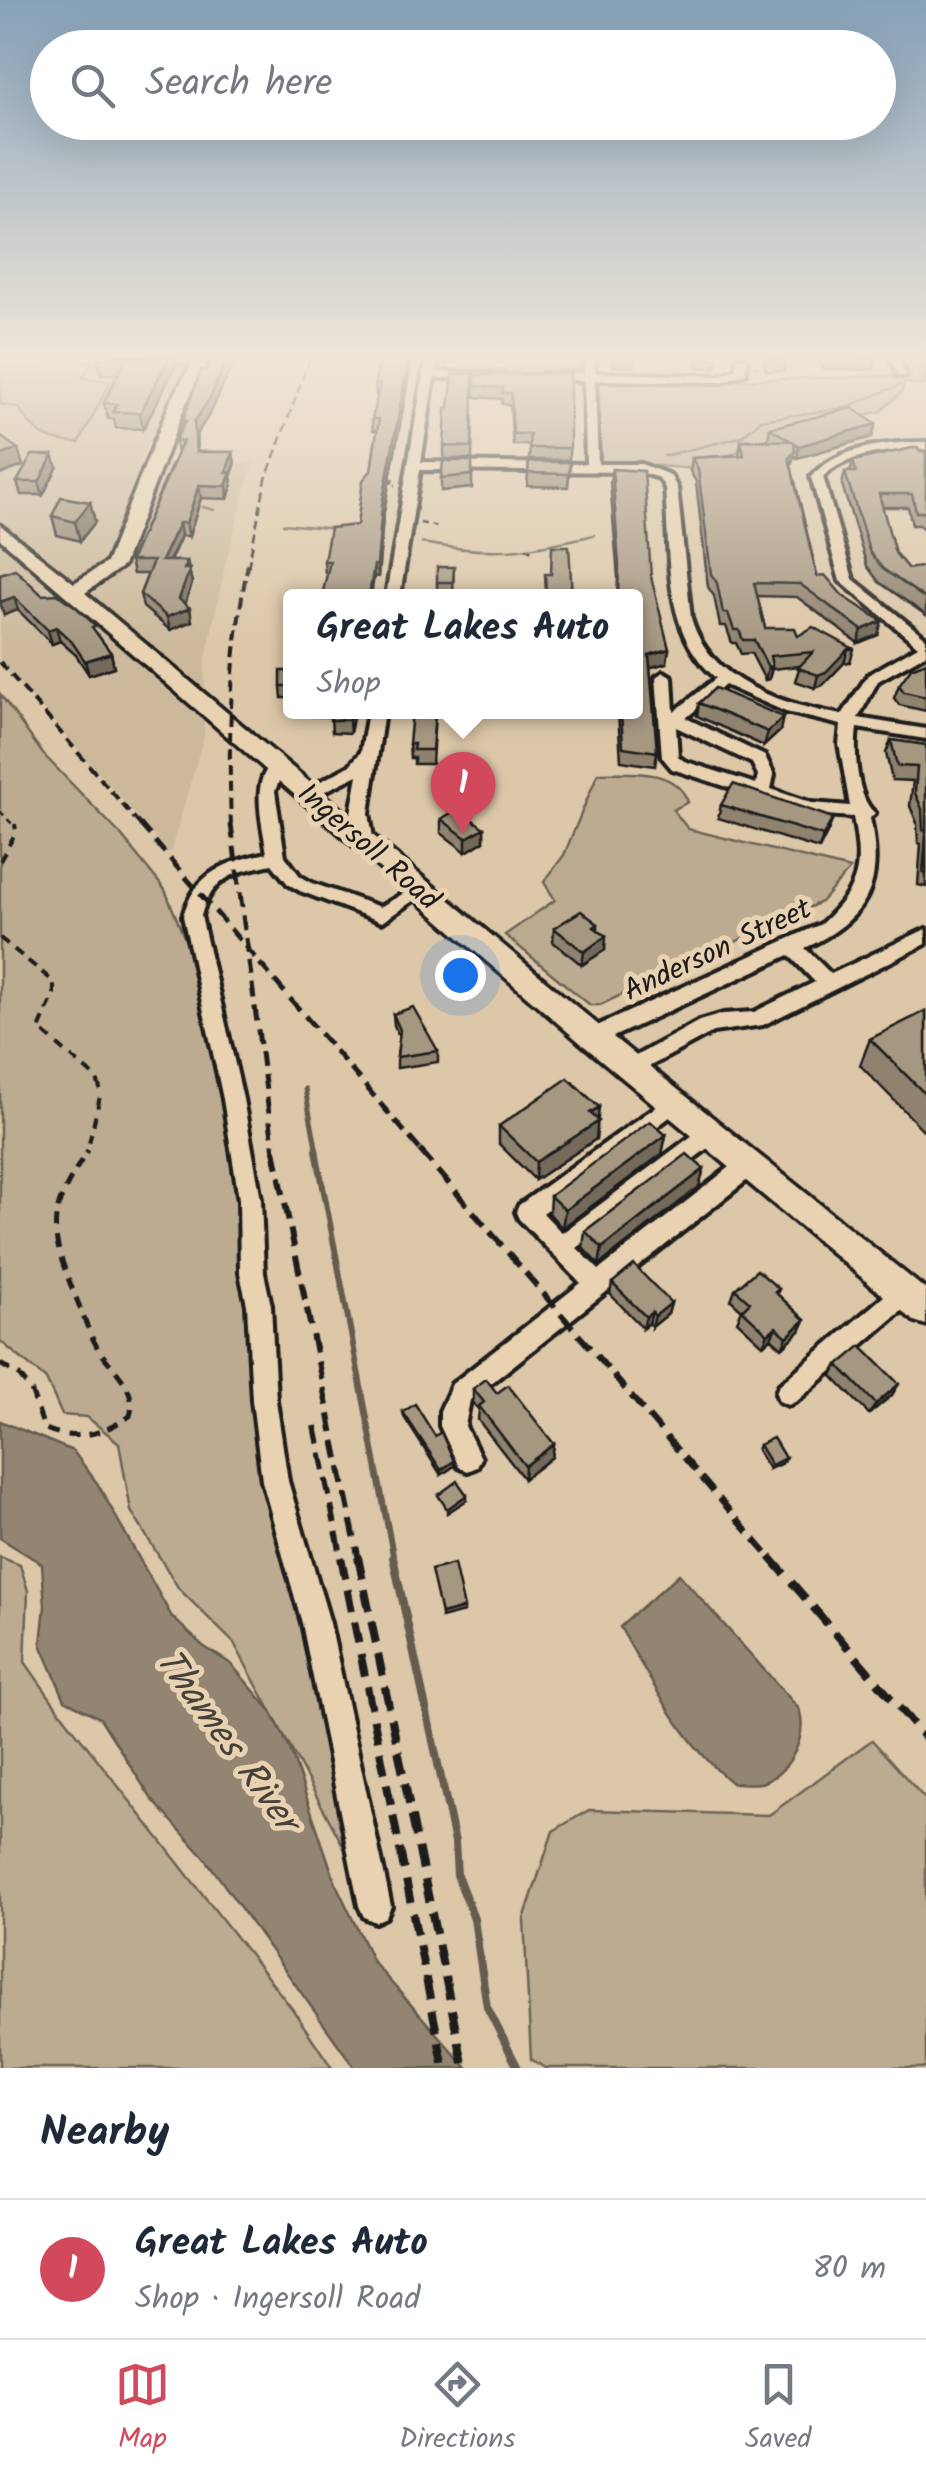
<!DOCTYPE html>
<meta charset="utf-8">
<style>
body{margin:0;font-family:Kalam,sans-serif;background:#f2f2f3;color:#1f2937}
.you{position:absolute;left:460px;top:975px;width:35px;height:35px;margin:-25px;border:8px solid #fff;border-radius:50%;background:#1a73e8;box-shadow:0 0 0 15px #1a73e833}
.badge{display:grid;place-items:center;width:65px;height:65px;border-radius:50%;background:#d1495b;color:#fff;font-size:32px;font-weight:700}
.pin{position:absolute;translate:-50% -82px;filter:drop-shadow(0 2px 5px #0008)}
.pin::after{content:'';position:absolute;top:52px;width:35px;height:30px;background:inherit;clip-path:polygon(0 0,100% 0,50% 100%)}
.popup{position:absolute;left:283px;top:589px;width:360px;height:130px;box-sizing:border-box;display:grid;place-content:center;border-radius:10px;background:#fff;filter:drop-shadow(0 2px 8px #0005);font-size:32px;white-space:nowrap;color:#747a83}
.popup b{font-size:38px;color:#1f2937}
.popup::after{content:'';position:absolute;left:50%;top:100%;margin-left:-20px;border:20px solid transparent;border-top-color:#fff}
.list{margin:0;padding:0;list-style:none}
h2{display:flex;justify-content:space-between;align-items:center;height:130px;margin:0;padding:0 40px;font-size:42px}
h2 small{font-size:32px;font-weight:400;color:#747a83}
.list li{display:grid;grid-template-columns:65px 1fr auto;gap:30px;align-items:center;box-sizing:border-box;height:140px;padding:0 40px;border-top:2px solid #e0e1e3}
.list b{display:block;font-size:38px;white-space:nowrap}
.list p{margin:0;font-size:32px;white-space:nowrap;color:#747a83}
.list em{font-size:32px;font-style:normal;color:#747a83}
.icon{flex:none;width:55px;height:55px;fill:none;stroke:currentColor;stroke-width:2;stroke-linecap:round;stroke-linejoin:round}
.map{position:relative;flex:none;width:926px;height:2068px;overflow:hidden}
.search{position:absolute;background:#fff;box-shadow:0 10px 40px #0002;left:30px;right:30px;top:30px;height:110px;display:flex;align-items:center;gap:25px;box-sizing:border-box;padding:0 35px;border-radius:55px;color:#747a83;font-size:38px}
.sheet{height:270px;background:#fff}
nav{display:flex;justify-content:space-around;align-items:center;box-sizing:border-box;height:140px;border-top:2px solid #e0e1e3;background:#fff;font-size:28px;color:#747a83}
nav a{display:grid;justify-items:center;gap:5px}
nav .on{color:#d1495b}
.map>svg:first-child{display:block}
.built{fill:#ccb99c}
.green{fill:#bcab91;stroke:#6c6456;stroke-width:2.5}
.water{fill:#938572;stroke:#635b50;stroke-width:2.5}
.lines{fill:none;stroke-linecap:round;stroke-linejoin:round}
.stream-far3{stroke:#635b50;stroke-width:2.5}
.stream-far2{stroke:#635b50;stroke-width:5}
.stream-far1{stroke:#635b50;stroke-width:6}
.stream{stroke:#635b50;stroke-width:8}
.minor-casing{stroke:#1c1c1c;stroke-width:8}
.major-casing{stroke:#1c1c1c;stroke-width:7}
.path-far2{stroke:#1c1c1c;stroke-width:2.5;stroke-dasharray:6 5;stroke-linecap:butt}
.path-far1{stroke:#1c1c1c;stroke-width:4;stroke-dasharray:10 8;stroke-linecap:butt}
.path{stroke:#1c1c1c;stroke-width:5;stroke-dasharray:12 9;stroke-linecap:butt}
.minor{fill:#e8d2b1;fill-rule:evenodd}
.major{fill:#e8d2b1;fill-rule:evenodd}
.rail-far4{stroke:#1c1c1c;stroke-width:2.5;stroke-dasharray:9 5;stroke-linecap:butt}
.rail-far3{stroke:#1c1c1c;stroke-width:4;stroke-dasharray:11 6;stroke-linecap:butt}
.rail-far2{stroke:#1c1c1c;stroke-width:5;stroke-dasharray:15 8;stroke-linecap:butt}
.rail-far1{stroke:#1c1c1c;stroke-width:6;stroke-dasharray:18 9;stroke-linecap:butt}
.rail{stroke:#1c1c1c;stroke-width:8;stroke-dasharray:22 11;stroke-linecap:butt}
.wall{fill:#8f826e;stroke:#1c1c1c;stroke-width:2.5}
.shaded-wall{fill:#746a5a;stroke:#1c1c1c;stroke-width:2.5}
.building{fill:#a69780;stroke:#1c1c1c;stroke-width:2.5}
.labels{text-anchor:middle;stroke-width:10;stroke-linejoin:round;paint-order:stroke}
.street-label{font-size:30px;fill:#1c1c1c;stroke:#e8d2b1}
.near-water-label{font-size:38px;font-style:italic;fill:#46413a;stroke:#e8d2b1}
</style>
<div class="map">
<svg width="926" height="2068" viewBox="0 0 926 2068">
<rect width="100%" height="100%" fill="#dcc7a8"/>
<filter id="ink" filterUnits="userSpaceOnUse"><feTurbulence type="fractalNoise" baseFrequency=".01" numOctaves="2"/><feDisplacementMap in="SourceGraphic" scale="20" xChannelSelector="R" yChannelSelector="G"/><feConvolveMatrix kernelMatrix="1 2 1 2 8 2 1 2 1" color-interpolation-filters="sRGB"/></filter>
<g filter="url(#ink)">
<polygon class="built" points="35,358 190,358 139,462 253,463 226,561 205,663 204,736 170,854 0,661 0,404 19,408 29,426 82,378 92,362"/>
<g class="green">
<path d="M0,358l92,3 -9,17 28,3 -32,62c-29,-1 -45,-8 -60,-35l-19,-4z"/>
<polygon points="446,358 577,358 578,373 444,372"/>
<polygon points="903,358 926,358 926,385 904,383 902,392 881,411 773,437 695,469 599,461 598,383 911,376 914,366"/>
<polygon points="0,694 43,754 120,834 165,890 189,949 213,1037 249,1292 260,1458 312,1670 346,1851 234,1643 179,1589 131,1511 119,1443 87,1417 62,1415 46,1379 0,1341"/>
<path d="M598,773c31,0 77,-6 90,29l-15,8 15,19 162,40 -29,33 -221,103h-10l-85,-70 50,-35 -11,-18 20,-27z"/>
<polygon points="0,1557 20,1565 28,1591 25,1662 58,1709 293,2010 332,2068 0,2068"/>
<polygon points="872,1740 926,1800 926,2068 545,2068 531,2059 524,1919 553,1831 589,1810 769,1815"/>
</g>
<g class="water">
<polygon points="0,1421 73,1451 97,1483 172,1617 203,1646 231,1664 271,1711 290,1749 336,1884 373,1962 467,2068 355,2068 205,1858 151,1798 100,1718 65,1700 41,1644 45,1606 42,1564 0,1538"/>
<path d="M679,1574l120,135c9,26 -8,62 -35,73 -8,3 -23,1 -32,1 -49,-40 -81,-102 -112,-156z"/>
</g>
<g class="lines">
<g class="stream-far3">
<polyline points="664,456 741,437 761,420 844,408 900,385"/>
<polyline points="203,507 214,510"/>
<polyline points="283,524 337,529"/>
<path d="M422,543c71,13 103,8 172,-8"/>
</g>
<polyline class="stream-far2" points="305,1089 317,1152"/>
<polyline class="stream-far1" points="316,1150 394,1560"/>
<polyline class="stream" points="393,1557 455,1842 457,1875 474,1919 487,2007 518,2068"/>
<defs>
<g id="minor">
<polygon points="117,358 206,358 207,359 201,362 123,361"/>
<path d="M426,358h12l-3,14 66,1 6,3 -6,3 -67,-1 -13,84 165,2 -2,-84 -39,-1 -4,-1v-4l43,-1 -1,-15h11l1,15 125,3 16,-7 1,-11h10l-1,15 -25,9 -126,-2 3,84h43l29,11 7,13 14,130c19,65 91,86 151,97l26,-40 50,-29 -78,-65 -29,-104c25,-30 78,-35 115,-35v8c-33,-1 -79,3 -103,27l30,102 73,59v16l-48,27 -20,37 68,11v10l-69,-11c-3,23 -1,70 18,85l-5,5c14,68 -2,100 -65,130l26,26 95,-45v15l-163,81 -50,7 -83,45 -7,-2 -3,-6 3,-6 76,-42 24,-7 31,-2 61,-30 -26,-27 -189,88h-14l-3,-6 3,-6 235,-107c39,-37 42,-54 32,-107l-42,-3 -139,-45 -10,-12 -6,-80 8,-5 8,5 2,35 42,-34c-55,-48 -45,-123 -51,-190l-6,-10 -19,-6 -220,-2 -20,126h-14zM725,685l61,27 55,13 -2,19 11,62 -38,-3 -41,-14 3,-14 -9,-19 -79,-38zM676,727l76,36 6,12 -2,9 -72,-23 -6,-5z"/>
<polygon points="890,358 900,358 906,376 898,376"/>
<polygon points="368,712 384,712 369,813 374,844 365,850 356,844 351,813 358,775 313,797 301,797 299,793 349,766 361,752"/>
<path d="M277,761l8,5 -10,25 10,65 15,20 12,7 68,24 40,-23 9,6 -47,32 -82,-31 -12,-7 -16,-20c-37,8 -60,13 -71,52l42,183 18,100 3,74 7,32 5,95 12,81 42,142 61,283 -5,11 -11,5 -11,-5 -5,-11 -57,-283 -40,-142 -10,-81 -5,-95 -7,-32 -1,-74 -16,-100 -40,-183c13,-44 42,-54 84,-63 -4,-26 -19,-78 10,-92z"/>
<polygon points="672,1095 679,1098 682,1104 679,1110 543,1213 562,1233 701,1129 709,1126 717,1129 720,1135 717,1141 577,1248 599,1270 739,1160 747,1158 755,1160 758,1167 755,1174 470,1400 465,1426 481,1458 477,1467 468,1471 459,1467 440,1426 440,1411 452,1384 581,1283 519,1219 516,1212 519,1205"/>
<polygon points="905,1282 913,1285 917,1293 913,1301 797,1401 788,1405 779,1401 776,1393 779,1385 897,1285"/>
</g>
<polygon id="major" points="195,358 210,358 186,403 123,566 85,593 603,1029 926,1290 926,1325 914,1321 583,1045 0,539 0,525 74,583 106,563 170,403"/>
</defs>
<use href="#minor" class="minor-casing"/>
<use href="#major" class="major-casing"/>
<g class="path-far2">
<polyline points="753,367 765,367 763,359"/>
<polyline points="393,478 391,485 396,485"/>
<polyline points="420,523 438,527"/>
<polyline points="526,548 534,552"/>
<polyline points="0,811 15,827"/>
</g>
<g class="path-far1">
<polyline points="0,861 16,832 15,824"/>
<polyline points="0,938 54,982 54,994 39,1029 97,1079 101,1092 87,1152"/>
</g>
<path class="path" d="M0,1364l19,11 12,15 13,38c31,15 59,6 86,-12 8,-27 -16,-45 -31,-66 -11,-17 -17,-39 -25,-57 -28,-69 -25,-81 14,-143"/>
<use href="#minor" class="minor"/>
<use href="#major" class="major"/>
<polyline class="rail-far4" points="248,567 266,479 310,358"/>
<g class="rail-far3">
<polyline points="0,662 142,827"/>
<path d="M231,827c-3,-90 -1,-175 17,-263"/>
</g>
<g class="rail-far2">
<polyline points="140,824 422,1152"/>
<polyline points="231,824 274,1152"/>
</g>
<g class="rail-far1">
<polyline points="274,1150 359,1560"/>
<polyline points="420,1150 772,1560"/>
<polyline points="315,1426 342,1560"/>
</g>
<g class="rail">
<polyline points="341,1557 444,2068"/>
<polyline points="358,1557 464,2068"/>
<polyline points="770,1557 926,1739"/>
</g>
</g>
<g class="wall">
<polygon points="97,358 175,358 176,365 143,429 116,428 114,419 108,419 104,403 118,374 101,374"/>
<polygon points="213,358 235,358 212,410 196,435 197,452 233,452 235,465 231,476 232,485 228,499 201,498 189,536 181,536 170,561 187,561 192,583 185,604 192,621 170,630 143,607 140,594 148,574 133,574 130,561 177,453 175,440 183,425 183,420"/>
<polygon points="380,358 412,358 383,517 378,577 325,573 324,561 357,525 371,471 377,430 373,430 372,419 378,395 376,395 375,384"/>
<polygon points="612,358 635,358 634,367 612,366"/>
<polygon points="695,358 718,358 716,368 698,367"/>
<polygon points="763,358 785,358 784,371 766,371"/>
<polygon points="820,358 875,358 876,359 873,370 823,369"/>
<polygon points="570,373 569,460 529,460 530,445 513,445 510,405 502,404 502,399 475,397 475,375"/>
<polygon points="473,374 472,459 444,459 444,446 449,408"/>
<polygon points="770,428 872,437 797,458 794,456 791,465 817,576 878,635 858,643 797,597 757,596 765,628 854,649 850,662 844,663 823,685 815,688 795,681 800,666 772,669 769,679 765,680 751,653 741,654 736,643 732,643 726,626 720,626 714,596 708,587 696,482 690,471 692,458 739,455 741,440 768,440"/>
<polygon points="920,451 926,451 926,531 919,525 912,525 908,507 882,507 895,553 908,569 926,566 926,615 879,582 867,566 842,485 845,472 850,472 853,461"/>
<polygon points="472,461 472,488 441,491 441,478"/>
<polygon points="529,462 570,462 568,487 527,486"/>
<polygon points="57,468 43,495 21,495 17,482"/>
<polygon points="612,469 651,577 667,663 650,667 657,752 655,766 621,761 618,712 636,712 636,596 617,596 618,578 610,482"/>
<polygon points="90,502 95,522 80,541 57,535 52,516"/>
<polygon points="454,567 453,595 437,595 437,582"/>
<polygon points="0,574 42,595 98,636 111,653 114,667 89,675 76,655 60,641 52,644 18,610 4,615"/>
<polygon points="926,662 926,711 899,705 894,698 899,685"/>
<polygon points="290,671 290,698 282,698 281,686"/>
<polygon points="699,703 780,731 764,746 697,716"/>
<polygon points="309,712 353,712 350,733 332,732 331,717 310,716"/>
<polygon points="435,712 432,764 414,764 414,758 410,758 409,744"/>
<polygon points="891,740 926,745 926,887 918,885 921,844 918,843 917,823 910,806 913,781 892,780 886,753"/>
<polygon points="721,805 833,818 828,831 819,849 718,818"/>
<polygon points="441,819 484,828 484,841 466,852 441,833"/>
<polygon points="598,924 598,930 605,950 582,965 553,942 554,928"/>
<polygon points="926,1011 926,1133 860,1065 870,1039"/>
<polygon points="393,1014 438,1051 438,1062 397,1068 397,1057 399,1037 394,1025"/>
<polygon points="597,1119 596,1139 535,1180 499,1144 499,1126"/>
<polygon points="666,1135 662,1154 562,1228 549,1213 550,1196"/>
<polygon points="699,1187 599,1265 583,1248 585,1231"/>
<polygon points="612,1283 671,1303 668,1314 652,1327 649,1323 643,1328 610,1294"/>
<polygon points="735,1289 779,1289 777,1294 805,1320 800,1331 782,1348 771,1338 763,1345 737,1321 742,1310 731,1300"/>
<polygon points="838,1365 892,1395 869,1414 832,1376"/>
<polygon points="473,1389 497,1393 554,1444 552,1457 524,1479 478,1420 479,1410 473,1403"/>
<polygon points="403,1412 435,1436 454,1461 454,1466 441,1475 404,1417"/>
<polygon points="759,1445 785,1458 782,1463 769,1469 757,1450"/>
</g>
<g class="shaded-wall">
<polygon points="169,358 175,358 176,365 143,429 140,413"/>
<polygon points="228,358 235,358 212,410 196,435 198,464 194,422"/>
<polygon points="409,358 412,358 383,517 378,577 377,565 382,505"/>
<polygon points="876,424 872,437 797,458 799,446"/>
<polygon points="18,449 23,466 0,475 0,456"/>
<polygon points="233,452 235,465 231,476 232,485 228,499 226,472"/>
<polygon points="53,455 57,468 43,495 39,482"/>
<polygon points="199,485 201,498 189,536 186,523"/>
<polygon points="90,502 95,522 80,541 75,522"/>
<polygon points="179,523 181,536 163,574 161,561"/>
<polygon points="187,561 192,583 183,611 190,608 192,621 170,630 167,617 179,599"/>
<polygon points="374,565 374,577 371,596 369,596"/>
<polygon points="14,597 18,610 4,615 0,602"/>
<polygon points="882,621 878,635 858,643 862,630"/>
<polygon points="56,627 60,641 52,644 48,630"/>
<polygon points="669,649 667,663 648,668 649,655"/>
<polygon points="848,649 844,663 823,685 815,688 818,675"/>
<polygon points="111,653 114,667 89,675 85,661"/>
<polygon points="772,666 769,679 765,680 768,667"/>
<polygon points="350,712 353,712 354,714 350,733 349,720"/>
<polygon points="783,717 780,731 764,746 768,732"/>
<polygon points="833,818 828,831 819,849 823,836"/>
<polygon points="484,828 484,841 466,852 466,838"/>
<polygon points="606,936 605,950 582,965 584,952"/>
<polygon points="599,1107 596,1139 535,1180 536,1162"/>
<polygon points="666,1135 662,1154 562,1228 565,1210"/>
<polygon points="704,1169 699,1187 599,1265 602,1248"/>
<polygon points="671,1303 668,1314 652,1327 655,1316"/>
<polygon points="652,1312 649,1323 643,1328 646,1317"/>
<polygon points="805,1320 800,1331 782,1348 787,1337"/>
<polygon points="776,1327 771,1338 763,1345 768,1334"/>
<polygon points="899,1384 892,1395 869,1414 876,1404"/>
<polygon points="554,1444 552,1457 524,1479 525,1466"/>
<polygon points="785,1458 782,1463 769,1469 771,1465"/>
<polygon points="454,1461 454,1466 441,1475 441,1470"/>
<polygon points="467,1495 467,1500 447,1513 447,1509"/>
<polygon points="464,1608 464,1612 441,1618 441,1614"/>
</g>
<g class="building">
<polygon points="97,358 169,358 140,413 113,412 117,404 104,403 126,359"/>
<polygon points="213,358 228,358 210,398 194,422 196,452 233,452 226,472 231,472 226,486 199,485 186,523 179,523 161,561 187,561 184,569 190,569 179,599 190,608 167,617 140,594 153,561 130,561 183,441 175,440 186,421 183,420 201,370 206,370"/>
<polygon points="380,358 409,358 382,505 377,565 374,565 369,596 322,596 330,561 324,561 330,528 357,525 363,480 371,471 379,419 372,419 380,384 375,384"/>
<polygon points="767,358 785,358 786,361 768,360"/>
<polygon points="570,373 570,448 529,448 530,434 513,434 511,393 502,393 503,388 475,386 475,375"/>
<polygon points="453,374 473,374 472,447 444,446 446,408 449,408"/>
<polygon points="852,408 876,424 799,446 794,442 795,451 789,458 817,576 825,575 843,596 882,621 862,630 800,584 754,583 765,628 795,628 798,636 813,627 854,649 848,649 826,672 818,675 798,668 813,652 770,656 772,666 768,667 754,640 743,640 739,630 734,630 728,613 723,613 717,583 711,574 698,469 692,458 744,455 741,440 791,441 770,428"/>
<polygon points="0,436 18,449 0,456"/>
<polygon points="917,447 920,451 926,451 926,514 923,512 916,512 912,494 879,494 895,553 908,569 926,566 926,599 883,569 870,553 845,472 856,472 853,461"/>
<polygon points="32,455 53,455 39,482 17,482"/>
<polygon points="443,461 472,461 472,475 441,478"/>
<polygon points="529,462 570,462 569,474 528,473"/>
<polygon points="612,469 644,471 651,577 669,649 649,655 657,752 623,747 621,712 636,712 636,596 618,596 619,565"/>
<polygon points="61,497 90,502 75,522 52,516"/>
<polygon points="552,546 569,546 572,596 546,596 545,574 551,574"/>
<polygon points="437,567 454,567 453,582 437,582"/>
<polygon points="15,569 42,595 57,594 76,607 96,626 92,627 111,653 85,661 72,642 56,627 48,630 14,597 0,602 0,574"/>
<polygon points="926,662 926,697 904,692 899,685 911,668"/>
<rect x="281" y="671" width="9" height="15"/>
<polygon points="715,688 783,717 768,732 699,703"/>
<polygon points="332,712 350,712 349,720 330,720"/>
<polygon points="412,712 435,712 432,750 413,750 414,744 409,744"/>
<polygon points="891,740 926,745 926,831 923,830 922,809 915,793 917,767 897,766"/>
<polygon points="733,784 833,818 823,836 721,805"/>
<polygon points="458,809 484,828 466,838 441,819"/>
<polygon points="926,836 926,873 923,872"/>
<polygon points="581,911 598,924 594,927 606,936 584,952 554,928"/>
<polygon points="413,1007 438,1051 397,1057 400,1030 393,1014"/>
<polygon points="926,1011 926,1095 870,1039"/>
<polygon points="568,1078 599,1107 590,1113 599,1121 536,1162 499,1126"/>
<polygon points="650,1121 666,1135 565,1210 550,1196"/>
<polygon points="687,1154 704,1169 602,1248 585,1231"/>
<polygon points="634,1265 671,1303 655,1316 652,1312 646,1317 612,1283"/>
<polygon points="757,1270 779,1289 775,1292 805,1320 787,1337 776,1327 768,1334 742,1310 750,1302 735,1289"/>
<polygon points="861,1346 899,1384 876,1404 838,1365"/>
<polygon points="486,1379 497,1393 508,1385 554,1444 525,1466 479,1406 484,1402 473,1389"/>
<polygon points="415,1404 435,1436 441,1432 454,1461 441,1470 403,1412"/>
<polygon points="773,1438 785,1458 771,1465 759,1445"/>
<polygon points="457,1481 467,1495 447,1509 438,1495"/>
<polygon points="454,1564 464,1608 441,1614 431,1570"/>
</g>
</g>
<linearGradient id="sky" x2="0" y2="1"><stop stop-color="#86a1b9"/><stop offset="0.55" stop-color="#efe6d8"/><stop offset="1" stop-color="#efe6d8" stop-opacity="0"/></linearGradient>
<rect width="926" height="647" fill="url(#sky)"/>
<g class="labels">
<g class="street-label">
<text transform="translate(369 846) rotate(41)" y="10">Ingersoll Road</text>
<text transform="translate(717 949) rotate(-25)" y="10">Anderson Street</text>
</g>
<g class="near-water-label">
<text transform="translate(228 1739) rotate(54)" y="13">Thames River</text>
</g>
</g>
</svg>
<div class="you"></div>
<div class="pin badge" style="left:463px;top:834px">1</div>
<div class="popup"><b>Great Lakes Auto</b>Shop</div>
<div class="search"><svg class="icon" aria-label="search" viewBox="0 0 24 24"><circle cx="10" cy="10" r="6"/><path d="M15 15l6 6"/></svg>Search here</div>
</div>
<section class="sheet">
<h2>Nearby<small></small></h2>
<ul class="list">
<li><span class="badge">1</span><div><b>Great Lakes Auto</b><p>Shop · Ingersoll Road</p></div><em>80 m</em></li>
</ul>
</section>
<nav>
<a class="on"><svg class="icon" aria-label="map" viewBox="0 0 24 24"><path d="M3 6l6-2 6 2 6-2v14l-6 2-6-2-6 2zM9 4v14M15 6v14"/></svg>Map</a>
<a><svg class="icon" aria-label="directions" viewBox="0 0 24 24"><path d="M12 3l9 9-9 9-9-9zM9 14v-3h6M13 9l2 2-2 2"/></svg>Directions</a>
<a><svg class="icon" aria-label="saved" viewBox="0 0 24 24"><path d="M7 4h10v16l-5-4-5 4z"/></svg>Saved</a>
</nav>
